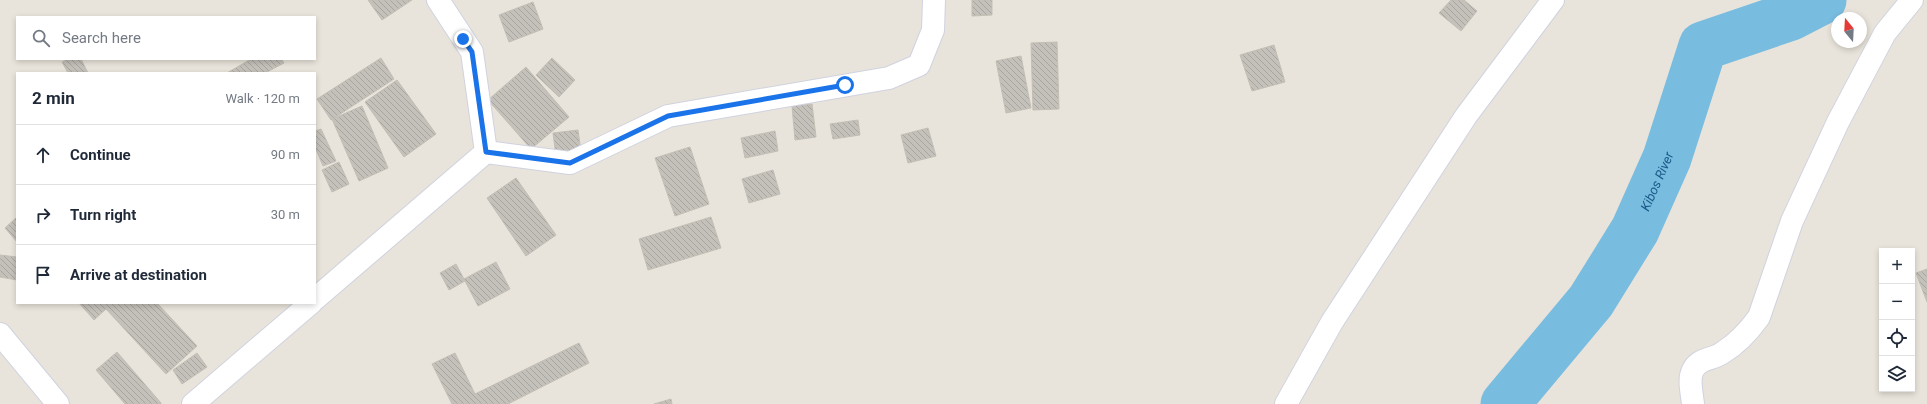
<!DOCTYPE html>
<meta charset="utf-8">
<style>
body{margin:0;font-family:Roboto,sans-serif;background:#f2f2f3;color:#1f2937}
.controls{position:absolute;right:12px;bottom:12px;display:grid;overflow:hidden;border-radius:0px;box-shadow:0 2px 6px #0003}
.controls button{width:36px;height:36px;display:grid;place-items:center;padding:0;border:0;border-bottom:1px solid #e0e1e3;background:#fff;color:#1f2937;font:20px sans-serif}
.compass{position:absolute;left:1831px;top:12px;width:36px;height:36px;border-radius:50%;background:#fff;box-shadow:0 2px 6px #0003;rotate:342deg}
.stop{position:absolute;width:12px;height:12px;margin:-9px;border:3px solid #1a73e8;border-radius:50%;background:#fff}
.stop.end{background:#1a73e8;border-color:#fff;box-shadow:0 1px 4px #0008}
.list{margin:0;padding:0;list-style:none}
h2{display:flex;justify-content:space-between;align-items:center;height:52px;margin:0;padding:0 16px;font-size:17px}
h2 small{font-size:13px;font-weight:400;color:#747a83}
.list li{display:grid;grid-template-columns:26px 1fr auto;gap:12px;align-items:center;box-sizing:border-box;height:60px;padding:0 16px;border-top:1px solid #e0e1e3}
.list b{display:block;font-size:15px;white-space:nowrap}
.list em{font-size:13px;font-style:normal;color:#747a83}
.icon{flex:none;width:22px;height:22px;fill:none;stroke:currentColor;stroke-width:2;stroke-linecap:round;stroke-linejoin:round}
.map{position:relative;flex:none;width:1927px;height:404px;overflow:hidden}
.search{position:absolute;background:#fff;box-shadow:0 2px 6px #0003;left:16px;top:16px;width:300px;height:44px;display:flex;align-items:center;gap:10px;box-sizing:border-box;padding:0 14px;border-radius:0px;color:#747a83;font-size:15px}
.panel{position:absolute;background:#fff;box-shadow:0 2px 6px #0003;left:16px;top:72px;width:300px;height:232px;border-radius:0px}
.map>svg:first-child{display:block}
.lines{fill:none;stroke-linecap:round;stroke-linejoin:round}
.river{stroke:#78bce0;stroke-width:49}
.building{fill:url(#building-back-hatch);stroke:#c3bfb5}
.street-casing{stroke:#d0d2df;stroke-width:24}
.secondary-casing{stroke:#d0d2df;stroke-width:24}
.street{stroke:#fff;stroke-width:22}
.secondary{stroke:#fff;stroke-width:22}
.route{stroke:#1a73e8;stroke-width:5}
.labels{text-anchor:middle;stroke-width:3.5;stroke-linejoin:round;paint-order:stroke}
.water-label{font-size:13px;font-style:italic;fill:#1c5a88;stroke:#fff}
</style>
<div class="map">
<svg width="1927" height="404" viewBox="0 0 1927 404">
<defs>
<pattern id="building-back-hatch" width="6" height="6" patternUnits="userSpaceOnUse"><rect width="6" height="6" fill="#c4c0ba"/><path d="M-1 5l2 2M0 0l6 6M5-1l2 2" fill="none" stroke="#a8a5a0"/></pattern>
</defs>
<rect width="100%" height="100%" fill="#e9e4db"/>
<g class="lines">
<path class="river" id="s1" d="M1505,404l86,-103 44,-71 32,-72 36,-112 88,-30 31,-16"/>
</g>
<g class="building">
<polygon points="368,0 412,0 382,20"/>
<polygon points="972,0 992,0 992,15 972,16"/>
<polygon points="1451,0 1464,0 1477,11 1461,31 1439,13"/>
<polygon points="533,2 543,29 509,42 499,15"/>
<polygon points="1057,42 1059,109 1033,110 1031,43"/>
<polygon points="1274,45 1285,82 1252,91 1240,55"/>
<polygon points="1021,56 1031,108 1006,113 996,61"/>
<polygon points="381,58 394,79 331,120 317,99"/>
<polygon points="552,58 575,80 559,97 536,75"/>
<polygon points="69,59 81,59 88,73 68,73 62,62"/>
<polygon points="251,59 281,59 284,63 265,73 227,73"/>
<polygon points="526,67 569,117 531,149 488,100"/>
<polygon points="397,80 436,134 404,157 365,102"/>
<polygon points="812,104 816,137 795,140 792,106"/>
<polygon points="362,106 388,168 359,181 332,119"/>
<polygon points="858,120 860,135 833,139 830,124"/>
<polygon points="928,128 936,156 908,163 901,135"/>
<polygon points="321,129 336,161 323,166 315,147 315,131"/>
<polygon points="578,130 581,152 556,156 553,133"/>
<polygon points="775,131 778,151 745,158 741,138"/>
<polygon points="690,147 709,204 675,216 655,158"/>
<polygon points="339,162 349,184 332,192 322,170"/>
<polygon points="773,170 780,194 749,203 742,179"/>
<polygon points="516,178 556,235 526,256 487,198"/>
<polygon points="17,217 17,242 5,228"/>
<polygon points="711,217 721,248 648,270 639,239"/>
<polygon points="0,255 17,257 17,280 0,277"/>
<polygon points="496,262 510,289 478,306 464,279"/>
<polygon points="456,264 465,281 449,290 440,273"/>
<polygon points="1927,269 1927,302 1916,273"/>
<polygon points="79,303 157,303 197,346 166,374 106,309 94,320"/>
<polygon points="579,343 589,363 508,404 452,404 432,364 455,353 475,394"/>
<polygon points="117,352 161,403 161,404 125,404 96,370"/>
<polygon points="197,353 207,367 182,384 173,370"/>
<polygon points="671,399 672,404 654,404"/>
</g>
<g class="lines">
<defs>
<g id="street">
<polyline points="438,0 472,52 486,152 570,163 668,116 889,78 919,65 933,30 934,0"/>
<polyline points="315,299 486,152"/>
<polyline points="0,334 58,404"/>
<polyline points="193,404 311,303"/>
<path d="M1693,404c-1,-10 -5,-25 0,-34 6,-12 19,-10 29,-17 15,-9 27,-22 37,-36l33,-96 46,-99 47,-89 27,-33"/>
</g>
<polyline id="secondary" points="1286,404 1332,322 1466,116 1553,0"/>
</defs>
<use href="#street" class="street-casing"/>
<use href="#secondary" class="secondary-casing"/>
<use href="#street" class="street"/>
<use href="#secondary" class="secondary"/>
</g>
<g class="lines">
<polyline class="route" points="463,39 472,52 486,152 570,163 668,116 845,85"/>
</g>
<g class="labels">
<g class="water-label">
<text dy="5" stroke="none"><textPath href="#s1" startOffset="271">Kibos River</textPath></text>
</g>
</g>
</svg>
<div class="controls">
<button>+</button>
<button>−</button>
<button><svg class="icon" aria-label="locate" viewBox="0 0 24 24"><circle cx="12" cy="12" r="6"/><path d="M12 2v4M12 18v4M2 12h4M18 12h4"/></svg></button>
<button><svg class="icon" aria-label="layers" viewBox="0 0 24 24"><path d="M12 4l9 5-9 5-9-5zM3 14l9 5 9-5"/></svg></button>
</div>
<svg class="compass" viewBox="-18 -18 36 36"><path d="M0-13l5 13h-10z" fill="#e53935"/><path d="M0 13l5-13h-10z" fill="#747a83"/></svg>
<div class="stop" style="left:845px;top:85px"></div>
<div class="stop end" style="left:463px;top:39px"></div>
<div class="search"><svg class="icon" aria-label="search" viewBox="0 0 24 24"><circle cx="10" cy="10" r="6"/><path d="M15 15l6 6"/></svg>Search here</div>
<section class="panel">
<h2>2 min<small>Walk · 120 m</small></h2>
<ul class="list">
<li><svg class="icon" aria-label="ahead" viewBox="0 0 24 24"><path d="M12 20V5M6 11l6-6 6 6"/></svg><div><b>Continue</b></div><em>90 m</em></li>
<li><svg class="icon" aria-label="right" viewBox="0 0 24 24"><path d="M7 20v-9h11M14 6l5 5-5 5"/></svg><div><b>Turn right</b></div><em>30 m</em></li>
<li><svg class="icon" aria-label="arrive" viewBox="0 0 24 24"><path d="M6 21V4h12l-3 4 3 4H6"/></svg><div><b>Arrive at destination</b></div></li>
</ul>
</section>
</div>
